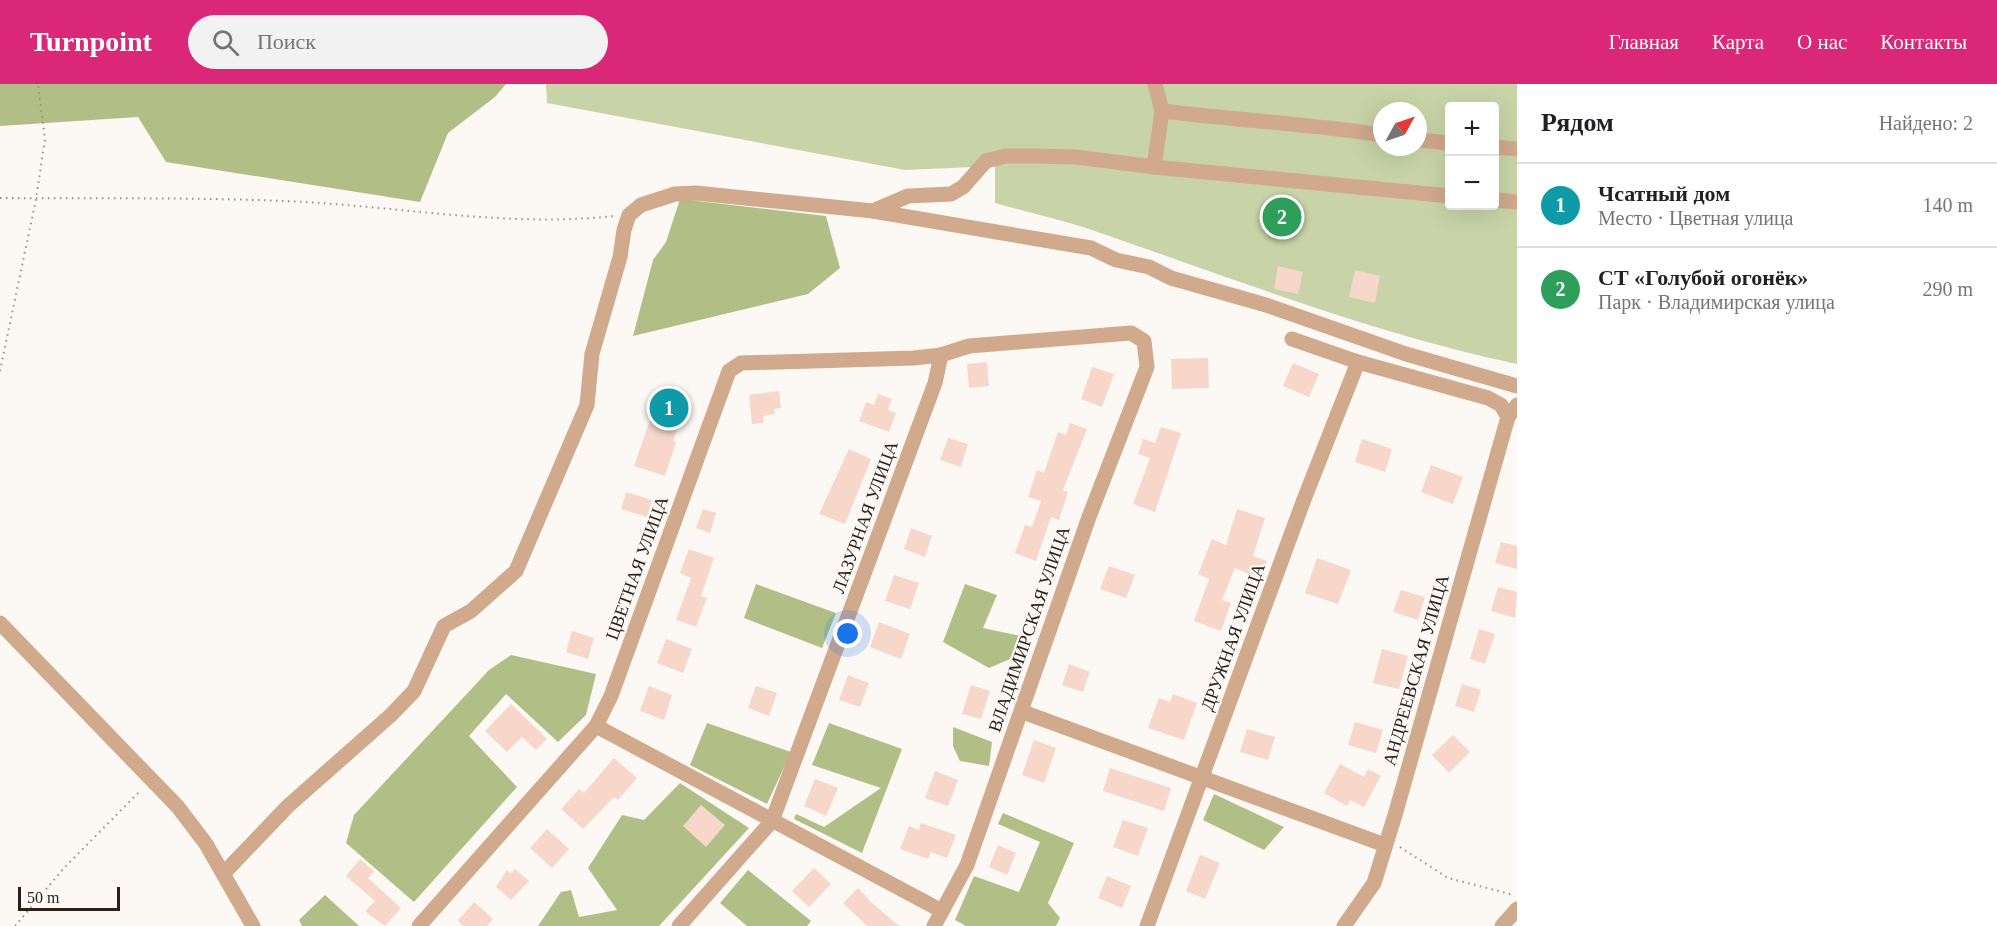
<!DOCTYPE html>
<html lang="ru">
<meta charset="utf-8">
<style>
body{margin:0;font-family:Georgia,serif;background:#f2f2f2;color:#202124}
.controls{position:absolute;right:18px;top:18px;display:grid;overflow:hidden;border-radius:6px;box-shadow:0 6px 24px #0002}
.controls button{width:54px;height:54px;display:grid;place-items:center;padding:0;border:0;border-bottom:2px solid #e0e0e0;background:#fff;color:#202124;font:30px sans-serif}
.compass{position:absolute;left:1373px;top:18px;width:54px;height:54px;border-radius:50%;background:#fff;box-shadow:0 6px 24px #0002;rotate:50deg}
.scale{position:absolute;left:18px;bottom:15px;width:102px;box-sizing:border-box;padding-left:6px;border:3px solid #292018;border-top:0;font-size:16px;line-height:21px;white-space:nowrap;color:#292018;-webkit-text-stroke:4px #fcf8f3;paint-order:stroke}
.you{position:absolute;left:848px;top:550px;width:21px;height:21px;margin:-15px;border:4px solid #fff;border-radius:50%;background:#1a73e8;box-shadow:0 0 0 9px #1a73e833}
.badge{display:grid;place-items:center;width:39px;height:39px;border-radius:50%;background:#db2777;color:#fff;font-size:20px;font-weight:700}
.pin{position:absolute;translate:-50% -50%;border:3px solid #fff;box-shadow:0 2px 6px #0006}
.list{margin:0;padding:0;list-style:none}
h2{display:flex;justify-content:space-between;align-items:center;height:78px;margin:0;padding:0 24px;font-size:26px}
h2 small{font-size:20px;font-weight:400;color:#757577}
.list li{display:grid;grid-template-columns:39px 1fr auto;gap:18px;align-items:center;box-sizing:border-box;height:84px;padding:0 24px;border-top:2px solid #e0e0e0}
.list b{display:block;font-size:22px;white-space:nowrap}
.list p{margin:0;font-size:20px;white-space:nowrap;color:#757577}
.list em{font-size:20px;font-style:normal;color:#757577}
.icon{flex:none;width:33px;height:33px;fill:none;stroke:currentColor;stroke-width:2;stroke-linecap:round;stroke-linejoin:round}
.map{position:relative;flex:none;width:1517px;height:842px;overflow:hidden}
header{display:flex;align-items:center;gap:36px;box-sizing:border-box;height:84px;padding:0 30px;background:#db2777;color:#fff}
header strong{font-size:28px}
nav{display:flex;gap:33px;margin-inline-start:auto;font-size:21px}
.search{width:420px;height:54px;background:#f2f2f2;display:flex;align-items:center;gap:15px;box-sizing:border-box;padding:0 21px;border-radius:33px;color:#757577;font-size:22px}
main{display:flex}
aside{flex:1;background:#fff}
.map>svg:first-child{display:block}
.green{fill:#c8d4a7;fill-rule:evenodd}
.forest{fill:#b1bf86}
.building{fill:#f6d7c9}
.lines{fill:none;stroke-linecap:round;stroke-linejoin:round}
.path{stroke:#958f88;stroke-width:2;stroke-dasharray:1.5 4.5;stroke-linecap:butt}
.minor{stroke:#d1a98c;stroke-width:15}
.labels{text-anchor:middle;stroke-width:4.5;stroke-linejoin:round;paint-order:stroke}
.street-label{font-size:18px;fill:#292018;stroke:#fcf8f3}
</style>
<header>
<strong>Turnpoint</strong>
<div class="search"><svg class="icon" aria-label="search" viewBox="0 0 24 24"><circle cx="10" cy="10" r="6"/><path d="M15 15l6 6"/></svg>Поиск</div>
<nav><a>Главная</a><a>Карта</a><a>О нас</a><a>Контакты</a></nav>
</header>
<main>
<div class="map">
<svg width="1517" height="842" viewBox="0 0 1517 842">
<rect width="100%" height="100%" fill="#fcf8f3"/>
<path class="green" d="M546,0h971v280c-146,-31 -285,-86 -425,-134 -32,-11 -65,-18 -97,-27v-37l-90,4 -358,-67zM1450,22h44v100h-44zM1382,27h36v36h-36z"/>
<g class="forest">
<polygon points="0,0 506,0 495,13 448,49 420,118 166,78 138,33 0,42"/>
<polygon points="680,115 826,132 840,184 808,210 633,252 653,176 666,158"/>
<polygon points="756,500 836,529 822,564 744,534"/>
<polygon points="965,500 997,511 983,544 1025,553 1017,572 989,584 943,558"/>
<polygon points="511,571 596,590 586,631 558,658 506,610 469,652 517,703 414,818 346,759 354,731 489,586"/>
<polygon points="707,639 791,668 767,720 690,681"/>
<polygon points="829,639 902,665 862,769 794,735 796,730 824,743 881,704 812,681"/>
<polygon points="953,643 992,658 989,682 960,677 953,662"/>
<polygon points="680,699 749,744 659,842 538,842 561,808 571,806 579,833 617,826 588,784 622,731 644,736"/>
<polygon points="1214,710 1284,743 1264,766 1203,736"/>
<polygon points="1003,729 1074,759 1048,819 1060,834 1056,842 966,842 955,836 974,792 1019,808 1040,758 998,740"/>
<polygon points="748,786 811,837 807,842 747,842 720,819"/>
<polygon points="325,811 359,842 302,842 299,836"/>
</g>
<g class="building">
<polygon points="1278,182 1303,188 1298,210 1274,205"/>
<polygon points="1355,186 1380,192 1375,219 1349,213"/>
<polygon points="1208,274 1209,304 1172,305 1171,275"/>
<polygon points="987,278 989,302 969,304 967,280"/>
<polygon points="1293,279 1319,290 1309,313 1283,302"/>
<polygon points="1092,283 1114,290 1102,323 1081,315"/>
<polygon points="661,305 688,314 673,357 676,358 665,392 634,382"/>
<polygon points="779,307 781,324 774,325 775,330 763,332 764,339 752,340 749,311"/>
<polygon points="878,310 892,315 888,326 896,329 889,348 859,337 866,318 874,321"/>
<polygon points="1070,339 1087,345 1063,406 1068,408 1059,436 1051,433 1036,477 1015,469 1025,441 1032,443 1041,417 1028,413 1037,386 1044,389 1058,348 1066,351"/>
<polygon points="1161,343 1181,349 1155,428 1133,420 1150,374 1138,370 1143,355 1155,359"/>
<polygon points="948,354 968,360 961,383 940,376"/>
<polygon points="1362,355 1392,365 1385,388 1355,378"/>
<polygon points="849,365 871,375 845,440 819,430"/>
<polygon points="1431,381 1463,393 1453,420 1421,408"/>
<polygon points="626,408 652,416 647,433 621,425"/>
<polygon points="703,425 716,429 710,449 696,444"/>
<polygon points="1237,425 1265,434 1253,472 1267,477 1260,495 1235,484 1222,516 1231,519 1221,547 1194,537 1209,495 1198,490 1212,455 1226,461"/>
<polygon points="911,444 932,452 925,473 904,465"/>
<polygon points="1501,458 1517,462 1517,485 1495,479"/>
<polygon points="689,465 714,474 701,512 707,514 696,543 676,536 691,494 680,489"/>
<polygon points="1317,474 1351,486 1338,520 1305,509"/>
<polygon points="1109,482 1135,491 1126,514 1100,505"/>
<polygon points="894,491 919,499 910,525 885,517"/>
<polygon points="1498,503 1517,508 1515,534 1491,527"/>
<polygon points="1401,506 1425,513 1418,536 1393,528"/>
<polygon points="879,538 910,550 901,575 870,563"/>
<polygon points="1479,545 1495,550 1485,580 1470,575"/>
<polygon points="572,547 594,554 588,575 566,568"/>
<polygon points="666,555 692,565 683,589 657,579"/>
<polygon points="1382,565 1408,572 1399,605 1373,599"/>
<polygon points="1069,580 1090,588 1083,608 1062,601"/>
<polygon points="848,591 869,599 860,623 839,616"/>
<polygon points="1462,600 1481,606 1474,628 1455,622"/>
<polygon points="971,601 990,607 981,635 962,630"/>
<polygon points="649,602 672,611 664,636 640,627"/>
<polygon points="756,602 777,609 769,632 748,624"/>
<polygon points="1173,610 1197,619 1184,656 1148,644 1159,614 1170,618"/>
<polygon points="511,620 547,655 536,666 522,653 507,668 485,647"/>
<polygon points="1355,638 1383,646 1376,669 1348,661"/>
<polygon points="1247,645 1275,653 1268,676 1240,668"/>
<polygon points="1453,651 1470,668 1449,689 1432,671"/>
<polygon points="1034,656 1056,664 1044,699 1022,691"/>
<polygon points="614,674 637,694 618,716 614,713 583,745 561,725 579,705 584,709"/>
<polygon points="1340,680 1364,693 1368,685 1381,692 1364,723 1350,716 1347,722 1324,709"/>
<polygon points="1110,684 1171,704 1164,727 1103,707"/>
<polygon points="935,687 958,696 948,722 925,714"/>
<polygon points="815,695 838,704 826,732 804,722"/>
<polygon points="701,721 725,741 706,763 683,742"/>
<polygon points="1123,736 1148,744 1138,772 1113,763"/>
<polygon points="921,739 956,751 947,774 931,768 928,775 900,765 909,742 919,746"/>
<polygon points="547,745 569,765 552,784 530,764"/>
<polygon points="998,761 1016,769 1007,791 989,783"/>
<polygon points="1200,771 1220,779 1205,815 1186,807"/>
<polygon points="360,775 374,787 368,794 401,824 385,842 365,827 375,817 346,792"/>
<polygon points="814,784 831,800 809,823 792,807"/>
<polygon points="515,785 529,797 511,816 496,803 507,786 511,790"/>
<polygon points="1107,792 1131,802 1122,824 1098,814"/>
<polygon points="858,804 872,819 899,842 867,842 843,819"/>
<polygon points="474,818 493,835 487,842 463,842 458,837"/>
</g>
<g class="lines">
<g class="path">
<path d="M0,114c94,1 189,-1 283,3 110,4 221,27 331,15"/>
<polyline points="0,287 36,115 45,55 38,0"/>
<polyline points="1400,763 1448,794 1514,811"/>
<polyline points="15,842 64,784 141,706"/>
</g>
<g class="minor">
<path d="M1162,27c73,9 147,13 220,24"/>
<polyline points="1418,56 1450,59"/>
<polyline points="1494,63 1517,65"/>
<polyline points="1154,83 1162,27 1155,0"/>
<polyline points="1494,116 1517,118"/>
<polyline points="873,127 1091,164 1116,176 1149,183 1171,194 1266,221 1406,270 1517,302"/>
<polyline points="1292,255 1358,278 1488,314 1501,321 1508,333"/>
<polyline points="0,539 178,723 206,760 253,842"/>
<polyline points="1023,628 1385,761"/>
<polyline points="596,642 942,827"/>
<polyline points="224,789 288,722 391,631 414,607 444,542 471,527 516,487 587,321 592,270 620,173 624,146 629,131 641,121 675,110 696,109 873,127 908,112 951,110 963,103 986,77 1006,72 1037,72 1076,73 1154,83 1450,112"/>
<polyline points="419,842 596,642 611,612 729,287 741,279 914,274 941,271"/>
<polyline points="679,842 772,737 935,299 941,271 969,262 1131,249 1144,257 1147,283 1089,433 967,781 934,842"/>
<polyline points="1147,842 1303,418 1358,278"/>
<polyline points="1344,842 1374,799 1395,731 1508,333 1517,321"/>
<polyline points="1502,842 1517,825"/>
</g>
</g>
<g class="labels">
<g class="street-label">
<text transform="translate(865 433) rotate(-70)" y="6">ЛАЗУРНАЯ УЛИЦА</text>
<text transform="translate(637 484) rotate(-70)" y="6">ЦВЕТНАЯ УЛИЦА</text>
<text transform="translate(1029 545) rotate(-71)" y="6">ВЛАДИМИРСКАЯ УЛИЦА</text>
<text transform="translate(1233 553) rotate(-70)" y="6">ДРУЖНАЯ УЛИЦА</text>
<text transform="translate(1416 586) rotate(-74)" y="6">АНДРЕЕВСКАЯ УЛИЦА</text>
</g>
</g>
</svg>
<div class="controls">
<button>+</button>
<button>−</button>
</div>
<svg class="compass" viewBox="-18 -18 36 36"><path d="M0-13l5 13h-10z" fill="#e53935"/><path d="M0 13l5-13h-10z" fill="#757577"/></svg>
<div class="scale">50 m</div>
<div class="you"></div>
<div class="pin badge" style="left:669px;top:324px;background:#0f9aa8">1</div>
<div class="pin badge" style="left:1282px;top:133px;background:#2e9e5b">2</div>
</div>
<aside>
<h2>Рядом<small>Найдено: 2</small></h2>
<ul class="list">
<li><span class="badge" style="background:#0f9aa8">1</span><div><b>Чсатный дом</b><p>Место · Цветная улица</p></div><em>140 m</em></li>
<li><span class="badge" style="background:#2e9e5b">2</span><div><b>СТ «Голубой огонёк»</b><p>Парк · Владимирская улица</p></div><em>290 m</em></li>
</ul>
</aside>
</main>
